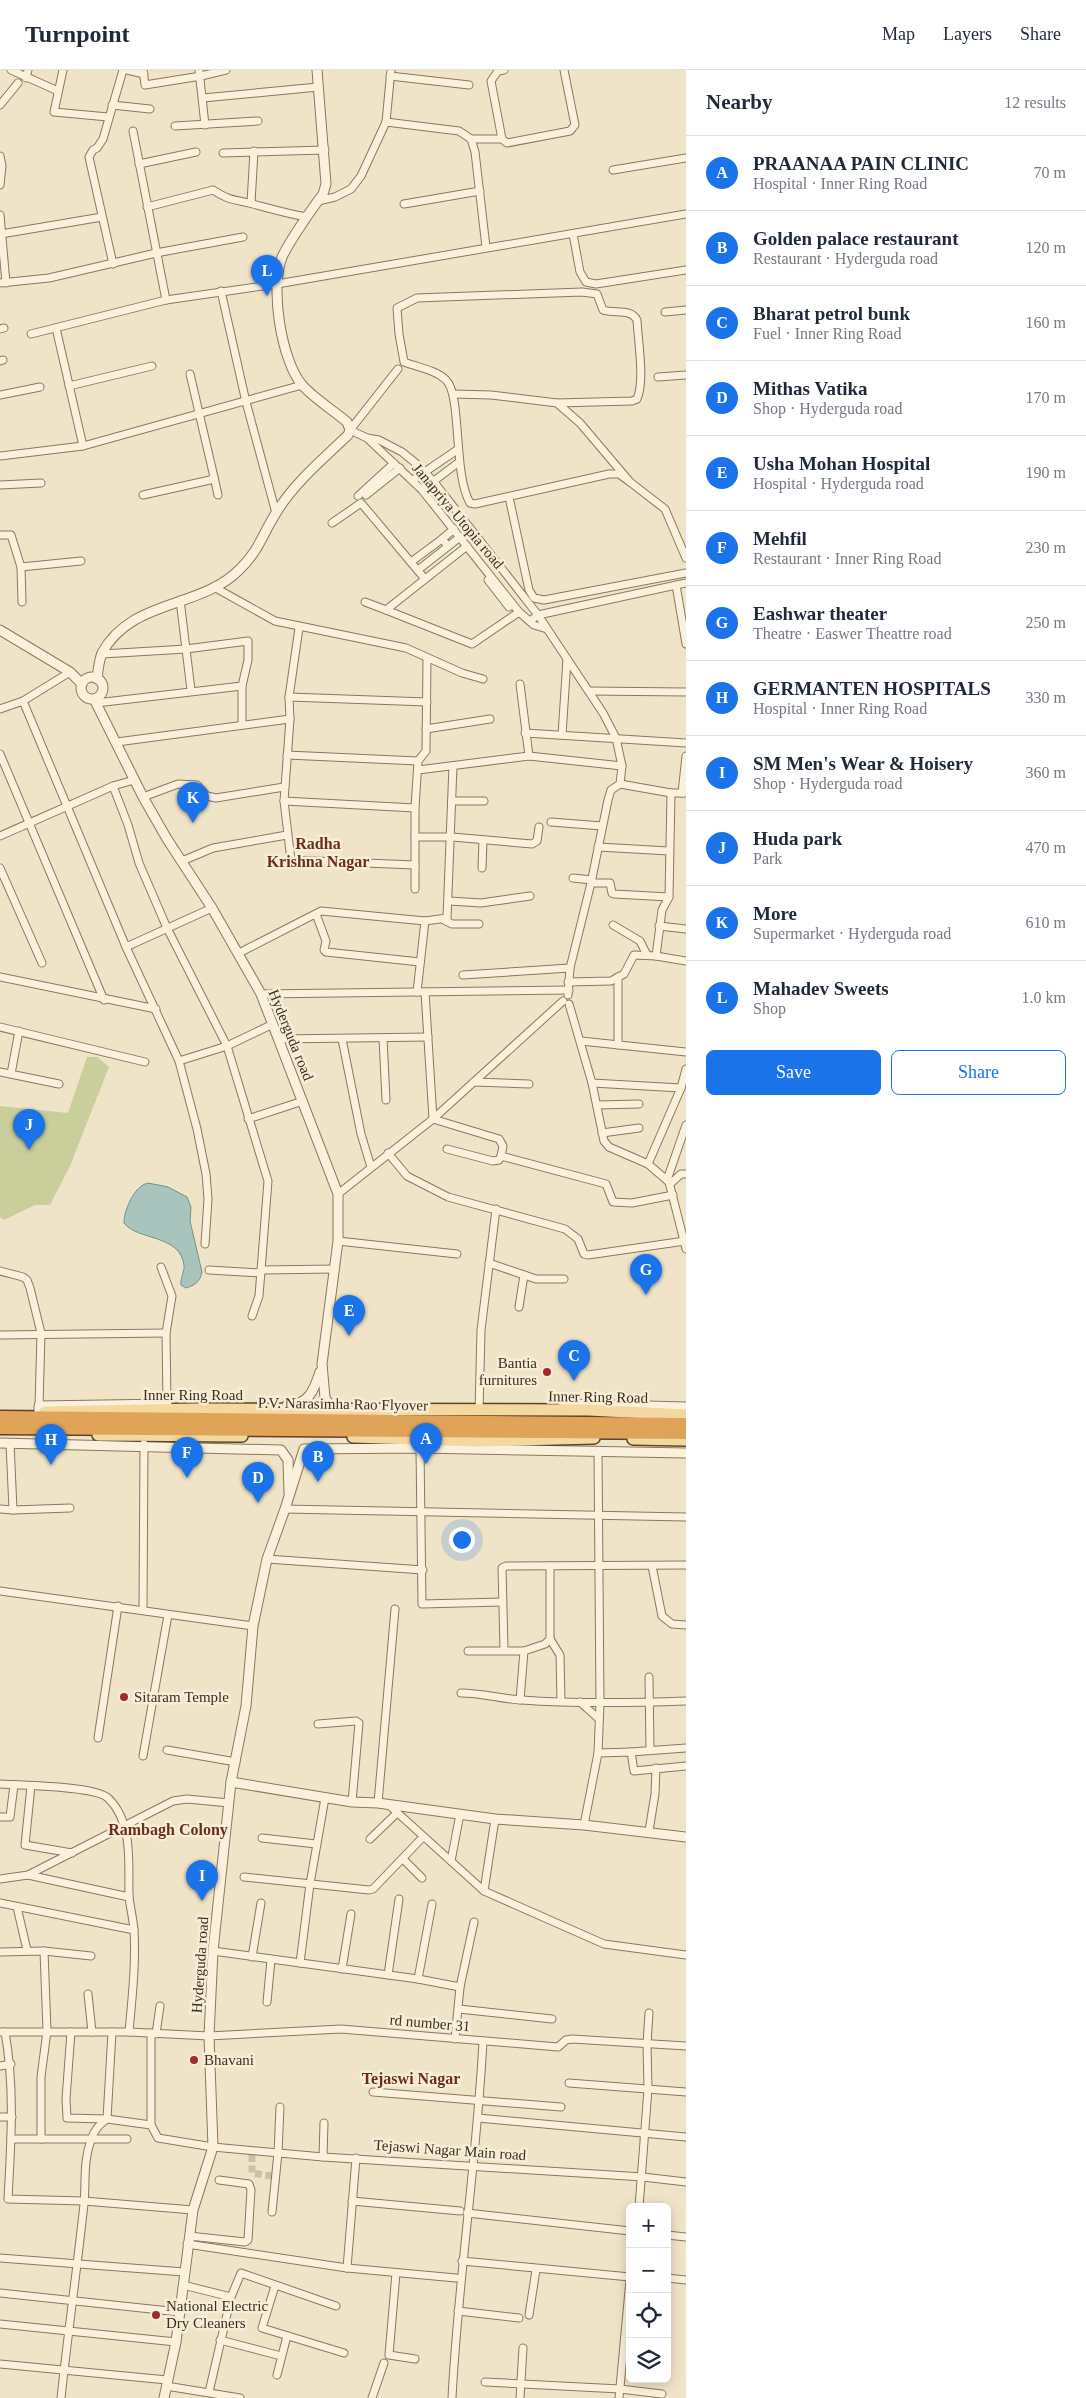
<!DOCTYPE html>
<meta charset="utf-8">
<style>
body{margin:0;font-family:"Times New Roman",serif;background:#f2f2f3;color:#1f2937}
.controls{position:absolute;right:15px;bottom:15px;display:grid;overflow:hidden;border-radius:8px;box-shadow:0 2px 12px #0003}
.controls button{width:45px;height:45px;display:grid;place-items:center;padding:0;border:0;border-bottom:1px solid #e0e1e3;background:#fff;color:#1f2937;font:25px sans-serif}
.you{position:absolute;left:461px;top:1469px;width:18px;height:18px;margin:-12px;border:4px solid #fff;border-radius:50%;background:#1a73e8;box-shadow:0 0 0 8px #1a73e833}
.badge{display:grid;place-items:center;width:32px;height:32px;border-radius:50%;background:#1a73e8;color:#fff;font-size:16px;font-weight:700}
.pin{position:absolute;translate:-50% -41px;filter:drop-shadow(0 1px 2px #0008)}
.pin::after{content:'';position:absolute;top:26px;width:18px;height:15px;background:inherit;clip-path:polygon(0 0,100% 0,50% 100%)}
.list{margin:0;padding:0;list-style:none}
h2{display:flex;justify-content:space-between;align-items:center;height:65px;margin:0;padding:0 20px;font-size:21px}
h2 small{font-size:16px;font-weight:400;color:#747a83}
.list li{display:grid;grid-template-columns:32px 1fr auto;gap:15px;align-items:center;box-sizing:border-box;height:75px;padding:0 20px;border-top:1px solid #e0e1e3}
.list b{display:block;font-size:19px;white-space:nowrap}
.list p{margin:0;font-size:16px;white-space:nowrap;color:#747a83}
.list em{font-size:16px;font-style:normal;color:#747a83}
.actions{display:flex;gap:10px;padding:15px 20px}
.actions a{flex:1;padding:11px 0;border:1px solid #1a73e8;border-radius:8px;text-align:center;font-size:18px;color:#1a73e8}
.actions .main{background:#1a73e8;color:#fff}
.icon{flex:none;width:28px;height:28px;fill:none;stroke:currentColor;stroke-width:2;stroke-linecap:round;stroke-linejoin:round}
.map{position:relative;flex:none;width:686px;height:2328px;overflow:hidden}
header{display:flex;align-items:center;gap:30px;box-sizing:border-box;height:70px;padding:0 25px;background:#fff;border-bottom:1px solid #e0e1e3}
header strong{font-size:24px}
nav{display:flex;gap:28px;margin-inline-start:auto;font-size:18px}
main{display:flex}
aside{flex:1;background:#fff}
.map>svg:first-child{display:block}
.green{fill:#c9cf9b}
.water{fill:#a9c4bc;stroke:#6f938a}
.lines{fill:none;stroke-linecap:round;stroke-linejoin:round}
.minor-tunnel{stroke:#ccc0a6;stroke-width:7;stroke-dasharray:7 3.5;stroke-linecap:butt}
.minor-casing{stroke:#8d765c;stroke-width:9}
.tertiary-casing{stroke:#8d765c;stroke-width:11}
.primary-casing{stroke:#5b4430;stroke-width:14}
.motorway-casing{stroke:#5b4430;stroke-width:15}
.minor{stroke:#faf1dc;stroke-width:7}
.tertiary{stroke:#faf1dc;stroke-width:9}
.primary{stroke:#f3d9a0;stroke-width:11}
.motorway{stroke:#e0a458;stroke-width:12}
.poi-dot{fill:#9e2a2b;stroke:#f7eed8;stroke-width:2}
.labels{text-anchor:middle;stroke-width:5;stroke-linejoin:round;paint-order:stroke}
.street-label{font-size:15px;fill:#3d2e20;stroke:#f7eed8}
.poi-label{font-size:15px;fill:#3d2e20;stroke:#f7eed8;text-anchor:start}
.neighbourhood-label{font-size:16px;font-weight:bold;fill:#6b2e1e;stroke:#f7eed8}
</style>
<header>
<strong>Turnpoint</strong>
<nav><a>Map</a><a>Layers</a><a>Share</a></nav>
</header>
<main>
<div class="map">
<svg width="686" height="2328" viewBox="0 0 686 2328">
<rect width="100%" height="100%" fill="#f0e4c8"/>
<polygon class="green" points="87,987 97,987 109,997 70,1096 50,1135 35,1135 4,1150 0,1147 0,1036 68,1043"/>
<path class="water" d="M148,1113l20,4 19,10 4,10 -1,14 12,51c-2,10 -7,13 -16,16l-5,-3c-1,-7 4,-14 3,-20 -4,-31 -46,-24 -60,-42 0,-13 10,-37 24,-40z"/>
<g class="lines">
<polyline class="minor-tunnel" points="252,2085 252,2103 272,2106"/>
<defs>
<g id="minor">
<polyline points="11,0 58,21"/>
<polyline points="63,0 54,42 108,47"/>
<polyline points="127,0 144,4"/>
<polyline points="143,0 145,15 201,6 226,0"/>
<polyline points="199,0 205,55"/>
<polyline points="504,0 498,1 491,11 502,69 507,73 570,61 575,55 564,0"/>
<polyline points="390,6 469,15"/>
<polyline points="26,8 28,0"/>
<polyline points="203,28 318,17"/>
<polyline points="0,35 18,13"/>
<polyline points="112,35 150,39"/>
<polyline points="386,52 459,61 471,69 475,82 486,177"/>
<polyline points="175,56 258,51"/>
<polyline points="133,61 166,230"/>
<polyline points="471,69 502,69"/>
<polyline points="223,83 325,80"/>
<polyline points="0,86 2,96 0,115"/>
<polyline points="139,94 196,82"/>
<polyline points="613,100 686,88"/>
<polyline points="318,131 335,127 351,119 361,106 386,52 391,0"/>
<polyline points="251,133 254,81"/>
<polyline points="404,134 480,121"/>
<path d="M147,137l66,-17c19,12 21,9 40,14 19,5 35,10 54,13"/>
<polyline points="0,145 6,213"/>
<polyline points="1,164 102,147"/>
<polyline points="573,164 580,202 586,212 596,214 686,200"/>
<polyline points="113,194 89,87 93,80 97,78 103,69 123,0"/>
<polyline points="0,213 49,208 156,183 243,167"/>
<polyline points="221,221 246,332 276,443"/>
<polyline points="665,242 686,240"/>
<polyline points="56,258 83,376"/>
<polyline points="0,259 4,258"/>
<polyline points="31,264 166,230 277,214 686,144"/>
<polyline points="0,291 3,290"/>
<polyline points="398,299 350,360 367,368 379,370 402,382 418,395 434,412 538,545 603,643 616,668 622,696 620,714 611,720 608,730 591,813 570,898 568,925"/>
<polyline points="658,307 686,305"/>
<polyline points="69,316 152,296"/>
<polyline points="453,324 491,325 557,333 580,353 630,412 665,439 686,488"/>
<polyline points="0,325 40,317"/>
<path d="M557,333l75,-2 5,-2c8,-18 1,-58 0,-79 -6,-12 -23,-6 -34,-10l-6,-16 -15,-2 -165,6 -20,10 2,26 5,28c13,5 32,8 42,18 16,15 7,94 24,123l5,1 134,-30h10l11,8"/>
<polyline points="367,368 422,420 519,542 534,555 547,559"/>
<polyline points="0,386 83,376 302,315"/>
<polyline points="214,407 218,425"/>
<polyline points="413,410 457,380"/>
<polyline points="0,415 41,413"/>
<polyline points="422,420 459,392"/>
<polyline points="143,425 210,410 214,407 190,304"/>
<polyline points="366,425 400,398"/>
<polyline points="358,426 394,393"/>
<polyline points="509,427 529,520 534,528 544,530 686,503"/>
<polyline points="332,453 361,433 425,509"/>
<polyline points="0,465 11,465 21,497 81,491"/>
<polyline points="442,469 454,459"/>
<polyline points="467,476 386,540 472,574 519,542"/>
<polyline points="411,492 442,469 448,476"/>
<polyline points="21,497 22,532"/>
<polyline points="418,500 460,467"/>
<polyline points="488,510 509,537"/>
<polyline points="676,515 686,574"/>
<polyline points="214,517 275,551 406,578 462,603 483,609"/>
<polyline points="180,530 191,620"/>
<polyline points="365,532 386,540"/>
<polyline points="530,551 538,545 686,513"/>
<polyline points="299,558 289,627 290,649 284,731 291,790 415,795"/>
<polyline points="102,584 186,579 248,571 248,590 242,616 242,655"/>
<polyline points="520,614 529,686"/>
<polyline points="589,621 686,622"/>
<polyline points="289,627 427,632"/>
<polyline points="23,631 126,877 179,991 197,1059 206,1104 208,1129 205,1174"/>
<polyline points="96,633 242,616"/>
<polyline points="0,639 23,631 70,602"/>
<polyline points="426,659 490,649"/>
<polyline points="525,663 686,673"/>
<polyline points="562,665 567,589"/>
<polyline points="117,672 290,649"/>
<polyline points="0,684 104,930"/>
<polyline points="287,685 418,691"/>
<polyline points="418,700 529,686 622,696"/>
<polyline points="620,714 671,723 686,723"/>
<polyline points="113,716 128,755 139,793 167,858 227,976 268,1111 259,1226 252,1246"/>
<polyline points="671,723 669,827 662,840 656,886 686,891"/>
<polyline points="682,723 686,686"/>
<polyline points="143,727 178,714 197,715 207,726 216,728 284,717"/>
<polyline points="284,731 415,738"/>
<polyline points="452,731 484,731"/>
<polyline points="551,752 602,756"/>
<polyline points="0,766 113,716 134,710"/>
<polyline points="415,767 452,767 532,774 537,771 539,757"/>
<polyline points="598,777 669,781"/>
<polyline points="182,791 213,778 287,765"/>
<polyline points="0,798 42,893"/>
<polyline points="482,798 483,770"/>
<polyline points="573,808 592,810"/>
<polyline points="591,813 610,813 612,823 614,824 669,827"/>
<polyline points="415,819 415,738 418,691 426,681 427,588"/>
<polyline points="449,831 481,833 530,826"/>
<polyline points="316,844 326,871 324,880 326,882 420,892"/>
<polyline points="444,850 452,854 479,854"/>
<polyline points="613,855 640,871 647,885"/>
<polyline points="659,856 686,859"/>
<polyline points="126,877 212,838"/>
<polyline points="239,883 321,841 425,851 447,848 453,696"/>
<polyline points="463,905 570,898"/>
<polyline points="0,907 156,939"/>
<polyline points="568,912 611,911 624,904 634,885 656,886"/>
<polyline points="417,922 425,851"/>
<polyline points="425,922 433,1049 499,1069 503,1076 501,1086 606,1114 613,1132 632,1133 673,1125"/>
<polyline points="261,924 569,920"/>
<polyline points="569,934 592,1013 604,1071 609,1077 648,1094"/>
<polyline points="0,957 145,992"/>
<polyline points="383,968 386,1030"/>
<polyline points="279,969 428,967"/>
<polyline points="342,969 361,1064 371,1097"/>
<polyline points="581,971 686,982"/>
<polyline points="618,975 618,907"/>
<polyline points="179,991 227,976 273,954"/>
<polyline points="686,999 681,1018 648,1094 669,1112 686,1179"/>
<polyline points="0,1002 59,1014"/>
<polyline points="11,1004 19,961"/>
<polyline points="474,1012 529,1014"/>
<polyline points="592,1013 681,1018"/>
<polyline points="597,1035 639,1034"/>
<polyline points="248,1049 303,1031"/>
<polyline points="602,1063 639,1058"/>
<polyline points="447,1079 493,1091 499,1090 501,1086"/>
<polyline points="388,1083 407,1106 448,1127 565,1159 578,1169 584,1184 588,1185 685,1171"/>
<polyline points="667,1110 686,1055"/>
<polyline points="670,1114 681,1104 686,1104"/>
<polyline points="338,1124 433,1049 563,931"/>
<polyline points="338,1171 457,1184"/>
<polyline points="489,1193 536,1209 564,1209"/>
<polyline points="161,1197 172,1226 166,1263 167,1334"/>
<polyline points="209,1200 261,1203"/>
<polyline points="261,1200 335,1199"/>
<polyline points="0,1201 23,1207 27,1210 30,1218 41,1263 39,1336"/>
<polyline points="519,1237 524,1205"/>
<polyline points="0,1265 166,1263"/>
<polyline points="479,1341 481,1260 496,1139"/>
<polyline points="420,1378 422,1534 502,1532"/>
<polyline points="0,1439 13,1440 10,1373"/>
<polyline points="285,1439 686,1447"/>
<polyline points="13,1440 70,1438"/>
<polyline points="267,1489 423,1500"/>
<polyline points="652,1496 662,1546 672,1554 686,1555"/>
<polyline points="0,1521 253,1556"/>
<polyline points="143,1540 144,1374"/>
<polyline points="550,1569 560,1585 561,1631"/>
<polyline points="504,1579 502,1498 506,1496 686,1495"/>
<polyline points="468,1581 524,1581"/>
<polyline points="649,1607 650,1680"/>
<path d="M461,1623c21,0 40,6 61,7 54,4 109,3 164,1"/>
<polyline points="520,1630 524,1581 545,1574 550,1569 550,1496"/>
<polyline points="580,1632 599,1649"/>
<polyline points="318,1654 356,1651 359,1653 352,1732"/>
<polyline points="98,1668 118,1536"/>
<polyline points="167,1680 236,1692"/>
<polyline points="631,1682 686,1678"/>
<polyline points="598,1683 631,1682 634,1701 686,1696"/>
<polyline points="143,1686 168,1545"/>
<path d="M0,1714c20,1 96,2 108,14 26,25 20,67 21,98 1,11 4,22 5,34 2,34 -2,68 -5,102"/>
<polyline points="31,1716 25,1775 72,1783"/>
<polyline points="378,1733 395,1539"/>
<polyline points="390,1736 484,1821 604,1874 686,1885"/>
<polyline points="0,1747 10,1747 14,1715"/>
<polyline points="584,1755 598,1683 600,1634 598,1381"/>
<polyline points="649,1761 655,1724 656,1698"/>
<polyline points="262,1768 316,1774"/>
<polyline points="370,1769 397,1743"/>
<polyline points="403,1789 422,1808"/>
<polyline points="451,1791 460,1744"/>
<polyline points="28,1805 129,1827"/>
<polyline points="244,1807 369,1820 373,1819 423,1767"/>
<polyline points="0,1809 28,1805 173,1731 187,1729 229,1733"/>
<polyline points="484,1821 495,1749"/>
<polyline points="0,1833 134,1860"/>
<polyline points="17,1837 27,1880"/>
<polyline points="213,1881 418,1909 460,1917"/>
<polyline points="0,1882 44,1881 91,1886"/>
<polyline points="252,1887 261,1833"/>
<polyline points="300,1893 310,1814 325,1728"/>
<polyline points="342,1899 351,1844"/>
<polyline points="388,1905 399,1829"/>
<polyline points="418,1909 432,1834"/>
<polyline points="88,1924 92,1962"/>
<polyline points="267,1932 271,1890"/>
<polyline points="459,1939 552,1949"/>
<polyline points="0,1962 129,1962 209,1966 341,1959 558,1977 566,1970 572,1969 686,1976"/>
<path d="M5,1962c10,56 6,111 3,167l76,2 109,9"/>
<polyline points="71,1962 66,2029 67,2048 107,2049 151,2055 158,2068 213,2077 323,2087 643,2107 686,2112"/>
<polyline points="151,1963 151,2055"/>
<polyline points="156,1964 160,1936"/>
<polyline points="455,1969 460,1917 474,1852"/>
<polyline points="0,1996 11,1994"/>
<polyline points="569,2013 686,2022"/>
<polyline points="373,2022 561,2037"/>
<polyline points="0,2047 12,2047"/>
<polyline points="478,2048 686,2067"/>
<polyline points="11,2069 127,2069"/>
<polyline points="41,2069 41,2007 47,1961 44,1881"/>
<polyline points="323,2087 324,2053"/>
<polyline points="352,2131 460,2141"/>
<polyline points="639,2137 648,2019 647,1974 649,1943"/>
<polyline points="272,2142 278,2083 280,2037"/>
<polyline points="467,2143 630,2161"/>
<polyline points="667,2165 686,2167"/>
<polyline points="189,2166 245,2172 248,2170 251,2120 249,2114 219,2110"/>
<polyline points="187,2174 347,2198 456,2208"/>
<polyline points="0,2188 184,2202"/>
<polyline points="462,2191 630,2207"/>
<polyline points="347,2198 356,2088"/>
<polyline points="396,2203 389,2285 415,2289"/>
<polyline points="667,2208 686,2210"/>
<polyline points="183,2215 231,2227"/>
<polyline points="275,2216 262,2258 344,2283"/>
<polyline points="0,2223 179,2242"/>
<polyline points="458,2241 519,2248"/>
<polyline points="529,2245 536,2200"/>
<polyline points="0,2254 176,2272"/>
<polyline points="220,2270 281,2286"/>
<polyline points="0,2294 167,2310"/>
<polyline points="277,2305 287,2266"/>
<polyline points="485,2312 620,2319 662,2324"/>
<polyline points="166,2316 240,2328"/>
<polyline points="209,2322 231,2227 241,2203 336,2236"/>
<path d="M61,2328c7,-65 16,-129 23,-194 2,-22 -1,-43 7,-64 3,-10 8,-15 16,-21l5,-87"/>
<polyline points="372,2328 384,2293"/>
<path d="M452,2328c6,-119 25,-238 31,-357"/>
<polyline points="520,2328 523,2278"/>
<polyline points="619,2328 630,2210"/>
</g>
<g id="tertiary">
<polyline points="0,560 70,602 82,614"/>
<circle cx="92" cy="618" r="11"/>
<path d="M97,609c1,-9 2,-19 5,-26 29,-54 98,-44 137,-83 20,-19 23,-35 37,-57 18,-30 47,-54 72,-78l2,-5 -3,-8c-14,-12 -32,-23 -44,-36 -22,-24 -34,-102 -20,-131 11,-21 26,-42 40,-61l3,-10 -9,-114"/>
<polyline points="94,629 143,727 167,769 212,838 261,924 338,1124 338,1171 322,1294 325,1328 332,1338 338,1340"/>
<path d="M287,1335c22,0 27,-15 33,-33"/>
<polyline points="560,1339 570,1334 686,1337"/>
<polyline points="39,1342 39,1336 167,1334"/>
<polyline points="0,1373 281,1380 288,1390 289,1423"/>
<polyline points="231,1712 352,1732 378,1733 495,1749 584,1755 686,1767"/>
<polyline points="164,2328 176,2272 193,2140 213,2077 209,1966 213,1881 231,1712 246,1636 253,1556 267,1489 285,1439 304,1379 420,1378 686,1383"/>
</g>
<g id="primary">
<polyline points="45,1342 194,1339 589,1340 686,1345"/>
<polyline points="98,1365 242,1366"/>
<polyline points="353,1367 478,1371 594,1368"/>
<polyline points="633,1369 686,1370"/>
</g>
<g id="motorway">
<polyline points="0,1347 686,1354"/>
<polyline points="0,1358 686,1363"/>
</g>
</defs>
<use href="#minor" class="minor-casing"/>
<use href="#tertiary" class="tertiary-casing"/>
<use href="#primary" class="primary-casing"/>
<use href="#motorway" class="motorway-casing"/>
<use href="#minor" class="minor"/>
<use href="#tertiary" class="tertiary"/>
<use href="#primary" class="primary"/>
<use href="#motorway" class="motorway"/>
</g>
<g class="poi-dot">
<circle cx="547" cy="1302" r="5"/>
<circle cx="124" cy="1627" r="5"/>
<circle cx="194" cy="1990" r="5"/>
<circle cx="156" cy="2245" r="5"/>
</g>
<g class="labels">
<g class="street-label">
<text transform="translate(458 446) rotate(50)" y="5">Janapriya Utopia road</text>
<text transform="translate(291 965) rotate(68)" y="5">Hyderguda road</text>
<text x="193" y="1330">Inner Ring Road</text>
<text transform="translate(598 1327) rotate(1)" y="5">Inner Ring Road</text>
<text transform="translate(343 1334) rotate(1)" y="5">P.V. Narasimha Rao Flyover</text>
<text transform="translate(200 1895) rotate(-86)" y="5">Hyderguda road</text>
<text transform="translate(430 1953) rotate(5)" y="5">rd number 31</text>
<text transform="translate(450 2080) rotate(4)" y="5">Tejaswi Nagar Main road</text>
</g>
<g class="poi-label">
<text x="537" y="1298" text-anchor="end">Bantia<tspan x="537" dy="17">furnitures</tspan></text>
<text x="134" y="1632">Sitaram Temple</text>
<text x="204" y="1995">Bhavani</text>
<text x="166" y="2241">National Electric<tspan x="166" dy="17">Dry Cleaners</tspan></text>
</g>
<g class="neighbourhood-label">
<text x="318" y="779">Radha<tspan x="318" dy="18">Krishna Nagar</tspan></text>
<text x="168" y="1765">Rambagh Colony</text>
<text x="411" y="2014">Tejaswi Nagar</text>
</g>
</g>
</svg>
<div class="controls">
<button>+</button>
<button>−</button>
<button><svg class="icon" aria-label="locate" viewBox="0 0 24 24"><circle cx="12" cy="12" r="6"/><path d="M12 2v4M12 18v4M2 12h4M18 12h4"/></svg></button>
<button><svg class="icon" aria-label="layers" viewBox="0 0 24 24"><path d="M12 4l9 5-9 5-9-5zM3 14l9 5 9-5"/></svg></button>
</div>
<div class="you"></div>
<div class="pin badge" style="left:426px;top:1394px">A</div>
<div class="pin badge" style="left:318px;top:1412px">B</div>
<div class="pin badge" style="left:574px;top:1311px">C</div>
<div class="pin badge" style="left:258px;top:1433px">D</div>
<div class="pin badge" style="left:349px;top:1266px">E</div>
<div class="pin badge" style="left:187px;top:1408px">F</div>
<div class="pin badge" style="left:646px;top:1225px">G</div>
<div class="pin badge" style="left:51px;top:1395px">H</div>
<div class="pin badge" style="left:202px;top:1831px">I</div>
<div class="pin badge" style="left:29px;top:1080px">J</div>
<div class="pin badge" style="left:193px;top:753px">K</div>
<div class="pin badge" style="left:267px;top:226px">L</div>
</div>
<aside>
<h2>Nearby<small>12 results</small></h2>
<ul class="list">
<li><span class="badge">A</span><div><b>PRAANAA PAIN CLINIC</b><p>Hospital · Inner Ring Road</p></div><em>70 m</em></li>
<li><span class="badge">B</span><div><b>Golden palace restaurant</b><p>Restaurant · Hyderguda road</p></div><em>120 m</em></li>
<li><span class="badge">C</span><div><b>Bharat petrol bunk</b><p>Fuel · Inner Ring Road</p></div><em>160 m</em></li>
<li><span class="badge">D</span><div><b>Mithas Vatika</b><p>Shop · Hyderguda road</p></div><em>170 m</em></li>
<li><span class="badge">E</span><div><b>Usha Mohan Hospital</b><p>Hospital · Hyderguda road</p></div><em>190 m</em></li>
<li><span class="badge">F</span><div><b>Mehfil</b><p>Restaurant · Inner Ring Road</p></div><em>230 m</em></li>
<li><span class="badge">G</span><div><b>Eashwar theater</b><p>Theatre · Easwer Theattre road</p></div><em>250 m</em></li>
<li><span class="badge">H</span><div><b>GERMANTEN HOSPITALS</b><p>Hospital · Inner Ring Road</p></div><em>330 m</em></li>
<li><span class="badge">I</span><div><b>SM Men's Wear &amp; Hoisery</b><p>Shop · Hyderguda road</p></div><em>360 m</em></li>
<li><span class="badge">J</span><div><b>Huda park</b><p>Park</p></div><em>470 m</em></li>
<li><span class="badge">K</span><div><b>More</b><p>Supermarket · Hyderguda road</p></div><em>610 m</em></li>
<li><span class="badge">L</span><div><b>Mahadev Sweets</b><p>Shop</p></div><em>1.0 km</em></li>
</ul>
<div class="actions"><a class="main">Save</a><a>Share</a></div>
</aside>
</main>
